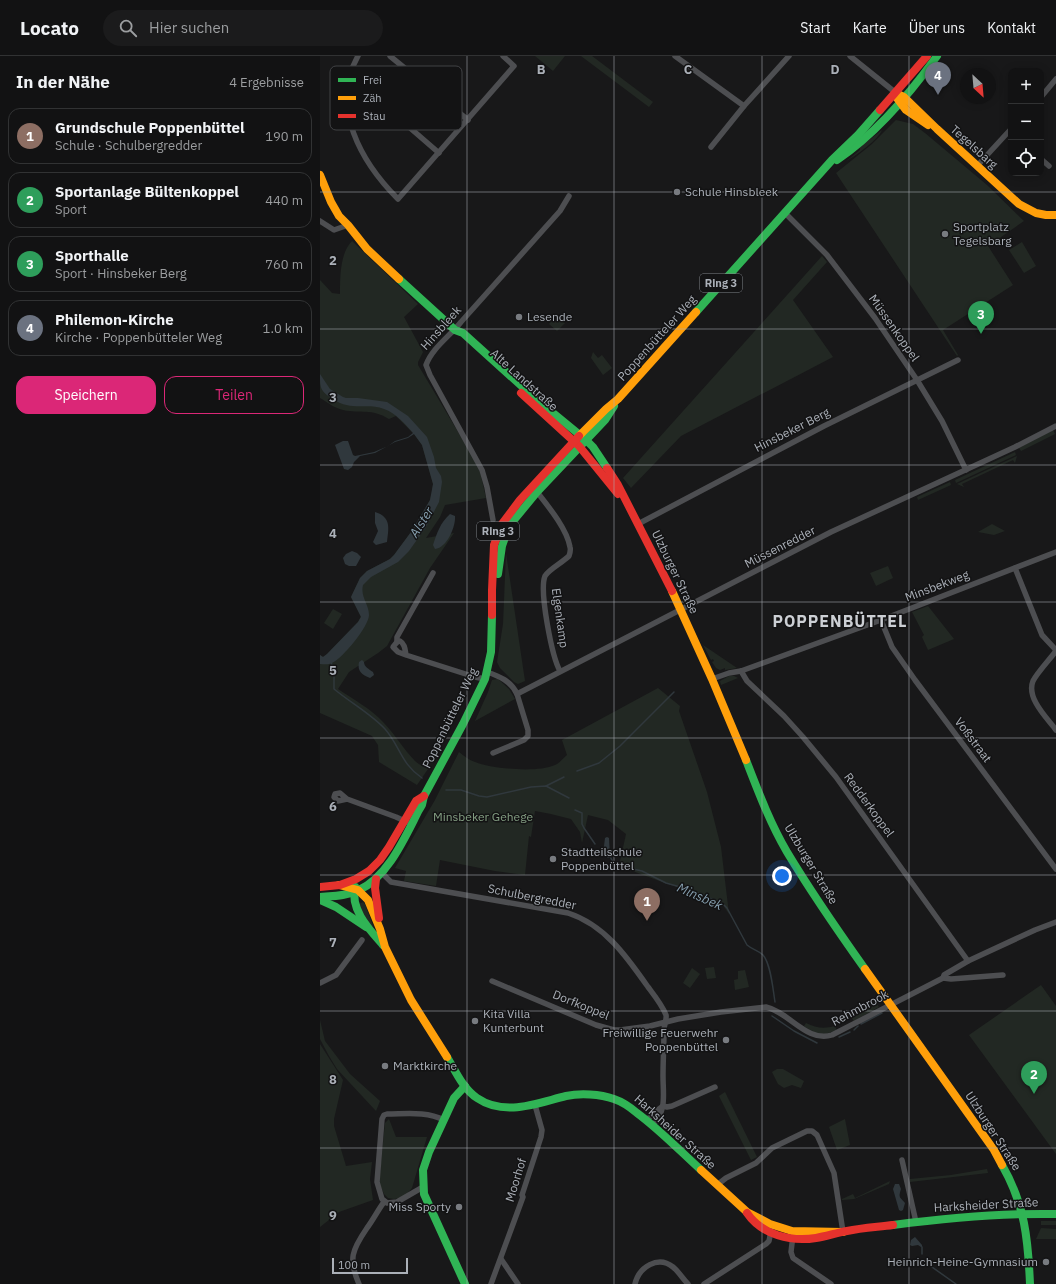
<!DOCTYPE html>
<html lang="de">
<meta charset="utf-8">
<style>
body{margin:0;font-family:"IBM Plex Sans",sans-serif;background:#1b1b1c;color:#f1f3f6}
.controls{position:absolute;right:12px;top:12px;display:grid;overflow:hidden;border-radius:8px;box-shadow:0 2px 10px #0003}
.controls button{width:36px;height:36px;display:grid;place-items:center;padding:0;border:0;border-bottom:1px solid #313233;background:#121213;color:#f1f3f6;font:20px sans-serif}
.compass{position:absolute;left:640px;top:12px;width:36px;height:36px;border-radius:50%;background:#121213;box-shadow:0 2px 10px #0003;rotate:154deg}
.scale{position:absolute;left:12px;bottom:10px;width:76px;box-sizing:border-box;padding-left:4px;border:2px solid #abb0b8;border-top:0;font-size:11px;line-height:14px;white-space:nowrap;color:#abb0b8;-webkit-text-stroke:3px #131314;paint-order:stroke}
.you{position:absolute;left:462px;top:820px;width:14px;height:14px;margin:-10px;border:3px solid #fff;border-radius:50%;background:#1a73e8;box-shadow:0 0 0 6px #1a73e833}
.badge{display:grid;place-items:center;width:26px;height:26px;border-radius:50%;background:#db2777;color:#fff;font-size:13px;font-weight:700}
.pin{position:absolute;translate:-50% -33px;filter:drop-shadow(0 1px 2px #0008)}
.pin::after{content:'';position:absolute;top:21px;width:14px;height:12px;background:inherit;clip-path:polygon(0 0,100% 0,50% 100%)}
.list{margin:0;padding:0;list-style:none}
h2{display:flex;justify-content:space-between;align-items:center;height:52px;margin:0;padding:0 16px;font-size:17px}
h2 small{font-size:13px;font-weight:400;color:#9c9ea0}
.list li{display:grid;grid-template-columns:26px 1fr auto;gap:12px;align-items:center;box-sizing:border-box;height:56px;margin:0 8px 8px;padding:0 8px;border:1px solid #313233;border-radius:12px}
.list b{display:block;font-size:15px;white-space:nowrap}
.list p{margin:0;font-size:13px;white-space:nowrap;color:#9c9ea0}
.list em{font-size:13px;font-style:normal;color:#9c9ea0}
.actions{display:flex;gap:8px;padding:12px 16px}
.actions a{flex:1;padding:9px 0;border:1px solid #db2777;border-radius:12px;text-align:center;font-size:14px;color:#db2777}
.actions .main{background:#db2777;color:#fff}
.icon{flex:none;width:22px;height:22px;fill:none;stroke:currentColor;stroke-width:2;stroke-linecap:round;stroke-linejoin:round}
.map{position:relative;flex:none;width:736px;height:1228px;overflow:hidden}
header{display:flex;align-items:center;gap:24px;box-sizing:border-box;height:56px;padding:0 20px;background:#121213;border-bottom:1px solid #313233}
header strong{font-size:19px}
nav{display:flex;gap:22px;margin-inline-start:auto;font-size:14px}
.search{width:280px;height:36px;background:#1b1b1c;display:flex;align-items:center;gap:10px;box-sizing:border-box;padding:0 14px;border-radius:22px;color:#9c9ea0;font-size:15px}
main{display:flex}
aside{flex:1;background:#121213}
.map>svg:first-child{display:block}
.green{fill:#222823}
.water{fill:#30383d}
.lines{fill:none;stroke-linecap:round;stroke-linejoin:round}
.stream{stroke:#30383d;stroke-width:1.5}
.street{stroke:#4d4e51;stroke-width:5.5}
.fast{stroke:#30b455;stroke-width:8}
.slow{stroke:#ff9f0a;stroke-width:8}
.jam{stroke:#e5322d;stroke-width:8}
.grid{fill:none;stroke:#abb0b8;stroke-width:1;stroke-opacity:0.55}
.poi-dot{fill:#787b80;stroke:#131314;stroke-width:1.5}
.labels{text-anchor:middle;stroke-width:3;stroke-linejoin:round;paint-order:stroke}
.shield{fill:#131314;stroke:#7d8187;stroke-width:1}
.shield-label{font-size:11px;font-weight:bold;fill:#abb0b8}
.street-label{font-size:12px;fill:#abb0b8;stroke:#131314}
.poi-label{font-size:12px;fill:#abb0b8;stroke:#131314;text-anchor:start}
.park-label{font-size:12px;fill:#85a084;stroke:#131314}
.water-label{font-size:13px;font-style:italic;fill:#869faf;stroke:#131314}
.district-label{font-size:16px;font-weight:bold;letter-spacing:1px;fill:#cccfd4;stroke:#131314}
.key{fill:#131314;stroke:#414245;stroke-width:1}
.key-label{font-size:11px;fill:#abb0b8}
.grid-label{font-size:13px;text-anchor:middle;font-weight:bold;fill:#abb0b8;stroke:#131314;stroke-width:3;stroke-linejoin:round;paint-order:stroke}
</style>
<header>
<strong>Locato</strong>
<div class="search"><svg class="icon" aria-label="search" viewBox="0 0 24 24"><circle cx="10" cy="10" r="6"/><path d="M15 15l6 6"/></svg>Hier suchen</div>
<nav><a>Start</a><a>Karte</a><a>Über uns</a><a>Kontakt</a></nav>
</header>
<main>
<aside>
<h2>In der Nähe<small>4 Ergebnisse</small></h2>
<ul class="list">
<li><span class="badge" style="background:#8d6e63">1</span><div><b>Grundschule Poppenbüttel</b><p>Schule · Schulbergredder</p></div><em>190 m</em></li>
<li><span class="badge" style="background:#2e9e5b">2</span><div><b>Sportanlage Bültenkoppel</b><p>Sport</p></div><em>440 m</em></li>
<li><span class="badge" style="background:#2e9e5b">3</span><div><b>Sporthalle</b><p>Sport · Hinsbeker Berg</p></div><em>760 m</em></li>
<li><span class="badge" style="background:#6b7280">4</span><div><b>Philemon-Kirche</b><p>Kirche · Poppenbütteler Weg</p></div><em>1.0 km</em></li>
</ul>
<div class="actions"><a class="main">Speichern</a><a>Teilen</a></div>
</aside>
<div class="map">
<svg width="736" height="1228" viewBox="0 0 736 1228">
<rect width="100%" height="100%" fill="#181819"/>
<g class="green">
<polygon points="215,0 245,0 233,15"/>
<polygon points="261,0 272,0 333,46 329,51"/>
<polygon points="576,64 593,68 605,77 667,129 704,165 668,190 693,229 623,274 638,299 637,300 516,117 552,88"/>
<path d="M562,74c-4,10 -27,26 -37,32l15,-12v-3z"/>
<path d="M32,185l66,63 -14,13 19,35 -5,10v3l61,102 7,31 -41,7 -5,12 -14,21 28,-5 -24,35 -43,78 -9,7 -29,19 -11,17c16,11 32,19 45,33 12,12 20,27 32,39 3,3 9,6 13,8l-11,16 -38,-23 -1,-17 -6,-9 -52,-23v-58l3,2 4,-3 31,-32 3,-6 -10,-19 9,-19 7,-7 23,-12 4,-4 17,-23 13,-21 6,-11 2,-8 1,-8 -11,-39 -8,-11 -18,-18 -7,3c-18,-11 -28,-5 -46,-9 -9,-2 -16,-8 -23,-12v-118l12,13 8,1c0,-17 0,-41 12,-53z"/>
<polygon points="702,186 716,210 704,217 689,194"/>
<polygon points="502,200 507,206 473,244 513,301 361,380 311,432 303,422"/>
<polygon points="236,260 245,267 237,275 229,268"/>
<polygon points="273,296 278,302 282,299 292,312 283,319 271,302"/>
<polygon points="733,374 735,378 701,395 699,392"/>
<polygon points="695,396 696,399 636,427 635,424"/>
<polygon points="697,400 695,407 693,404 642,428 644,431 637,428"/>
<polygon points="630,426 631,429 598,444 597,441"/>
<polygon points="672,468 685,475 674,479 658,476"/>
<polygon points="186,497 205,625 198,628 194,626 180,612 177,606 183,568"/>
<polygon points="568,510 573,522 556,530 550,517"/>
<polygon points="608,550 634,583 608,594 602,581 604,579 592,556"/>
<polygon points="13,553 22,558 13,573 4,567"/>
<polygon points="383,589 417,612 405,614 405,612 400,614 396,612 392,606 394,605 393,603 391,604"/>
<polygon points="409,620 414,620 418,622 401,629 400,625"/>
<polygon points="178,623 189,633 195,643 155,665 168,636 172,624"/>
<path d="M338,632l22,18 -1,5 28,81 14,55 8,67 -6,-9 -31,-13 -27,-9 -46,-17 7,-32 -18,-14 -20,-5 -6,28 -2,-11 -9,-13 -20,-5 -16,-3 -4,26 -2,-1 -4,39 -30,-4 -55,-11 -4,26 -32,-5 2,-10 -11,-3 40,-68 24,-48c5,4 10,8 16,10 18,7 62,11 80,3 5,-2 8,-7 12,-10l-5,-15z"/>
<polygon points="43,846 45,848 53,870 51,871 37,849"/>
<polygon points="394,911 396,922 387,923 385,912"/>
<polygon points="372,912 380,918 370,932 363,927"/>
<polygon points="425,914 429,931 415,934 414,924 418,923 418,915"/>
<polygon points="721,929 736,950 736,1098 649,979"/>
<polygon points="557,948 559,951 534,965 533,964 532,962"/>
<polygon points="0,964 5,985 30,1018 60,1045 56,1055 17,1013 9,1000 0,983"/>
<path d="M486,967c10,5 18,6 29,3l1,3v1c-14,7 -19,4 -31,-3l-1,-1z"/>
<polygon points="0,988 23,1024 14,1063 14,1070 26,1110 52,1106 50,1123 53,1144 19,1156 0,1171"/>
<polygon points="457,1013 463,1013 484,1025 481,1032 472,1029 464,1032 458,1028 452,1016"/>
<polygon points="405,1036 437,1101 431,1104 399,1040"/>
<polygon points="69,1063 76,1081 107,1081 92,1132 86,1139 81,1142 74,1143 68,1142 64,1138 59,1127 65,1067"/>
<polygon points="525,1063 530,1089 517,1094 509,1071"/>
<polygon points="667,1113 668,1117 590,1126 590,1123 631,1119"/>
<polygon points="570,1125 569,1128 534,1143 522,1144 522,1143 533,1138 535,1142"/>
<rect x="721" y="1165" width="15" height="4"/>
<polygon points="721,1172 736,1173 736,1183 716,1183"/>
</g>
<g class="water">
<path d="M0,318l10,15 13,8 3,1h12l29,4 21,14 19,21 7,20 2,11 5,8 1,6 -3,20 -13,25 -17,24 -11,11 -27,15 -8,8c-3,12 6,19 6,30 0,11 -26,43 -37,48 -4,2 -8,1 -12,1v-9l3,2 4,-3 31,-32 3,-5 -10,-20 9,-19 7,-7 23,-12 4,-4 17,-23 19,-32 3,-16 -11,-39 -8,-11 -6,4 -13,4 -20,11 -15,3 -6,6 -2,5 -4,3 -4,-1 -9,-24 8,-4h5l5,14 2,1 19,-4 14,-6 7,-5 13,-4 5,-4c-8,-9 -17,-20 -29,-24 -17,-7 -32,3 -51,-10 -13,-8 -13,-11 -13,-25z"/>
<path d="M55,456c16,5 14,15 12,30l-11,3 -3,-3 5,-11 -3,-8z"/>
<path d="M130,458l5,2c1,10 -8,32 -20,33l-2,-4c4,-12 7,-22 17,-31z"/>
<polygon points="32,495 37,497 41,501 36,510 29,510 25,508 23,502 26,498"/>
<path d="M42,604l2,2c0,5 5,7 9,10l1,3 -4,3c-8,-3 -13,-7 -11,-16z"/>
<polygon points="287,781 289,782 290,801 288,802 283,798 285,782"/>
<path d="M575,1128h4l2,5c-3,9 -1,8 4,14l-2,7 -2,1 -2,-1 -6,-21z"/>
<polygon points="595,1181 602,1189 602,1191 601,1191 598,1189 592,1190 590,1189 591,1184"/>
</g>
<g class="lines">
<g class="stream">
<path d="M11,606l3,10v17c17,14 37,25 51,40 15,17 16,35 37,49"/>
<polyline points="257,715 279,707 300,690 354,636"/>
<polyline points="226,730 244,721"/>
<polyline points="126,734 141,734 159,740 167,741 211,731 226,730 249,742"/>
<polyline points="255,754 262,757 262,768 264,772 275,788"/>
<path d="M289,799l6,10 27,6 24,12 25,7 32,14 4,4 20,37c6,5 11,5 16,10 8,9 10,35 12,47"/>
<polyline points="452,960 474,975 497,987"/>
<polyline points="541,968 562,957"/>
<polyline points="534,974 538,970"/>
<polyline points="519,981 530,976"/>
<polyline points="602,1191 602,1198"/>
<polyline points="602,1204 636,1228"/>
</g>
<g class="street">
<path d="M38,0c-29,51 4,107 40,143l116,-133 -11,-10"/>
<polyline points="70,0 148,64"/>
<polyline points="355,0 424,50"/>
<polyline points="530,0 576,37"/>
<polyline points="721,41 736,23"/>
<polyline points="78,68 89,71 119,97"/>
<polyline points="391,91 424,50 469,0"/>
<polyline points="721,103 729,110"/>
<polyline points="657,110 691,73"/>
<polyline points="465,157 507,199 555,262 597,324 622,365 646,414"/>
<polyline points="0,165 14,174 28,169"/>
<path d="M217,436c11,14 30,37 33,55 1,3 0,6 -1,9 -6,6 -21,14 -24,20 -6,15 7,81 15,95"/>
<path d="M173,464l-6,-33 -5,-17 -52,-95 -4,-10c6,-17 24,-29 35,-43 33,-37 66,-74 99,-111l9,-15"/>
<polyline points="318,468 504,370 638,304"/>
<polyline points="695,512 722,579 736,594"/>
<polyline points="561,564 572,591 595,624 736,813"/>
<polyline points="77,586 77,581 113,517"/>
<path d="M736,595c-6,8 -19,22 -23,30 -7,17 14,37 23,49"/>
<path d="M86,599l-8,-3 -5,-5 4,-5 3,-1c5,3 5,8 6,14l69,22 10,2"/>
<polyline points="421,615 427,625 464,660 483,681 516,721 648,905"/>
<path d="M167,616c12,4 24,9 30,22"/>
<polyline points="392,623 409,617 421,615 561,564 736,496"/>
<polyline points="173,697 204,684 208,680 208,674 197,638 511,476 695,391 736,370"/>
<polyline points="27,743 18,745 14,741 15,738 20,737 27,743 76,761 87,766"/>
<path d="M62,817l9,9 177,31c37,12 59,44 80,74 6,8 14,18 18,28 1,4 -2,10 -2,15 0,15 -1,31 -1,46 0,19 4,34 -10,49"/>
<polyline points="623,922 631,923 683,919"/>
<path d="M172,925l104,44 18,5h6l30,-4 28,-7 43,-7 45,-5c23,5 41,36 66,28l111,-57 1,-3 24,-14 67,-31 21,-8"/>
<polyline points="0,927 16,919 42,884"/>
<polyline points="343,1050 347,1051 352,1050 395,1031"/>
<polyline points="327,1064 334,1057 343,1050"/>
<polyline points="582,1104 596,1166"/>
<polyline points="397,1129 406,1122 436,1107 452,1092 487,1075 492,1075 497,1079 514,1117 523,1176"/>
<path d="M103,1131l-26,15 -10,1 -5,-4 -5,-17 5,-63 2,-4 3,-1c19,0 39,-3 57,6"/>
<polyline points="473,1179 471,1196 473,1202 511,1228"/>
<polyline points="181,1203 198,1228"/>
<path d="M39,1228c-11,-25 -7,-34 8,-56 6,-8 11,-18 17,-26"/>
<polyline points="171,1228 203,1141 202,1139 221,1081 222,1074 215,1049"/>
<path d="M315,1228c4,-17 23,-29 38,-17 6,5 10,12 15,17"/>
<polyline points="384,1228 446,1188 449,1185 451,1175"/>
</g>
<g class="fast">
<path d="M517,104c40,-27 72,-65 100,-104"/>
<polyline points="79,223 135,274 143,277 216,343 266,384 273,391 287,412"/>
<polyline points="376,256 512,104 538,79 560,54"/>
<polyline points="178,518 182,490 189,470 217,436 285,364 294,350"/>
<path d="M426,704c12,31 24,63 41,92 24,40 51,79 78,117"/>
<path d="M35,831c-5,23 14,42 28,58"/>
<path d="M0,841c13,-1 27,-1 39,-7 29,-13 46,-53 60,-80l3,-5 2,-9 39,-72 22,-45 6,-27 1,-37"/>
<polyline points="0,844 16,851 46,871"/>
<path d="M127,1001c8,13 16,32 30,41 28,19 60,5 89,-2 14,-3 34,-2 48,3 9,3 16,8 23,14 23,17 43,38 64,57"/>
<polyline points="145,1030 134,1042 109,1096 103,1114 104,1138 145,1228"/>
<path d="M682,1109c23,40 26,74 28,119"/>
<path d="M573,1169c54,-7 108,-12 163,-11"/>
</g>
<g class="slow">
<polyline points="578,38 584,41 617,73 699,148 716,157 726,159 736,159"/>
<polyline points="577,42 586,54 608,69"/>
<polyline points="0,119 11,146 19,160 28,169 47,193 79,223"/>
<polyline points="259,380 286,353 298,343 376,256"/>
<polyline points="352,535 392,623 426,704"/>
<polyline points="19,829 38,834 48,844 60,873 65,891 91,944 127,1001"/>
<polyline points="545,913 674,1094 682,1109"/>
<polyline points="381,1114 427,1156 450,1168 472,1175 523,1176"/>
</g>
<g class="jam">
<polyline points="560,54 607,0"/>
<polyline points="201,337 259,390 298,438"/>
<polyline points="287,412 298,429 352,535"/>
<polyline points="172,559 172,534 174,489 182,468 200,444 259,380"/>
<polyline points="56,823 55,832 59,862"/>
<polyline points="0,831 20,829 36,823 49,815 60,804 69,791 96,745 104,740"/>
<path d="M427,1157c15,22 44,29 69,25 11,-2 20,-5 31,-7 15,-3 31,-4 46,-6"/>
</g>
</g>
<path class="grid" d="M147,0v1228M294,0v1228M442,0v1228M589,0v1228M0,136h736M0,273h736M0,409h736M0,546h736M0,682h736M0,819h736M0,955h736M0,1092h736"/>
<g class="poi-dot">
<circle cx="357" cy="136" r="4"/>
<circle cx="625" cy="178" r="4"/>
<circle cx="199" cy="261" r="4"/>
<circle cx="233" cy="803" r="4"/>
<circle cx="155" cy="965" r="4"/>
<circle cx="406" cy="984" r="4"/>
<circle cx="65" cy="1010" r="4"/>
<circle cx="139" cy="1151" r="4"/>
<circle cx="726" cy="1206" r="4"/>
</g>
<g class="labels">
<g class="shield">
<rect x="380" y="218" width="42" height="18" rx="3"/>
<rect x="157" y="466" width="42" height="18" rx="3"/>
</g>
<g class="shield-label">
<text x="401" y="231">Ring 3</text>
<text x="178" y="479">Ring 3</text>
</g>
<g class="street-label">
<text transform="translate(654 91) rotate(42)" y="4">Tegelsbarg</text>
<text transform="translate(121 272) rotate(-48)" y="4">Hinsbleek</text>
<text transform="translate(574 272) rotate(55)" y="4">Müssenkoppel</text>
<text transform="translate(337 282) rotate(-48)" y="4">Poppenbütteler Weg</text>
<text transform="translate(204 324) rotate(42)" y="4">Alte Landstraße</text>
<text transform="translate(472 374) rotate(-27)" y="4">Hinsbeker Berg</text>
<text transform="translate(460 491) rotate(-27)" y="4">Müssenredder</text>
<text transform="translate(355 516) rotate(64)" y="4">Ulzburger Straße</text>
<text transform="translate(617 530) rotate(-21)" y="4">Minsbekweg</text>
<text transform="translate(240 562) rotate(82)" y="4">Elgenkamp</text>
<text transform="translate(130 662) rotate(-64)" y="4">Poppenbütteler Weg</text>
<text transform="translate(653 684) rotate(53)" y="4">Voßstraat</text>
<text transform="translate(549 749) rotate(54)" y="4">Redderkoppel</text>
<text transform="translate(491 808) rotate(59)" y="4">Ulzburger Straße</text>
<text transform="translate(212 841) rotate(11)" y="4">Schulbergredder</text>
<text transform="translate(261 949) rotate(22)" y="4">Dorfkoppel</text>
<text transform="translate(540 952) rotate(-28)" y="4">Rehmbrook</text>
<text transform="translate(673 1075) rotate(57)" y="4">Ulzburger Straße</text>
<text transform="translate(355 1076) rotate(42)" y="4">Harksheider Straße</text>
<text transform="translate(196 1124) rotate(-73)" y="4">Moorhof</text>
<text transform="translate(666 1149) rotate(-3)" y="4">Harksheider Straße</text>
</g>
<g class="poi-label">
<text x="365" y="140">Schule Hinsbleek</text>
<text x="633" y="175">Sportplatz<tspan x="633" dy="14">Tegelsbarg</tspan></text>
<text x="207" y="265">Lesende</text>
<text x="241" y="800">Stadtteilschule<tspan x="241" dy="14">Poppenbüttel</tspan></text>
<text x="163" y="962">Kita Villa<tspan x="163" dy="14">Kunterbunt</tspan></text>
<text x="398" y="981" text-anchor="end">Freiwillige Feuerwehr<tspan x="398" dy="14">Poppenbüttel</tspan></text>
<text x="73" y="1014">Marktkirche</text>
<text x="131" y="1155" text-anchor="end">Miss Sporty</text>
<text x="718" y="1210" text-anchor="end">Heinrich-Heine-Gymnasium</text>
</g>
<g class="park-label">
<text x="163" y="765">Minsbeker Gehege</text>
</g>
<g class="water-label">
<text transform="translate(101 466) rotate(-58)" y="5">Alster</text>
<text transform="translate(380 840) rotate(24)" y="5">Minsbek</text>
</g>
<g class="district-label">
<text x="520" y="571">POPPENBÜTTEL</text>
</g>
</g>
<rect x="10" y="10" width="132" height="64" rx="6" class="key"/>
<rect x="18" y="22" width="18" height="4" fill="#30b455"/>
<rect x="18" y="40" width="18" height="4" fill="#ff9f0a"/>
<rect x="18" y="58" width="18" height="4" fill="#e5322d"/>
<g class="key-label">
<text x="43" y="28">Frei</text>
<text x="43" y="46">Zäh</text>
<text x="43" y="64">Stau</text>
</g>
<g class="grid-label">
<text x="221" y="18">B</text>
<text x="368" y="18">C</text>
<text x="515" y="18">D</text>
<text x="13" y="209">2</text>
<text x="13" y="346">3</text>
<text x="13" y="482">4</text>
<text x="13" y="619">5</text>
<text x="13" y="755">6</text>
<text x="13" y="891">7</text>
<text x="13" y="1028">8</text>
<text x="13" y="1164">9</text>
</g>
</svg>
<div class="controls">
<button>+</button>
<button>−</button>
<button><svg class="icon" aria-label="locate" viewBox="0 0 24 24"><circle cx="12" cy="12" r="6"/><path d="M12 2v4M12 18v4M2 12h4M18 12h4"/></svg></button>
</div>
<svg class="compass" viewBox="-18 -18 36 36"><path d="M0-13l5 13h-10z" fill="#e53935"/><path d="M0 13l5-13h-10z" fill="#9c9ea0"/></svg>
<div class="scale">100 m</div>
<div class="you"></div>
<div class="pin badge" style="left:327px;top:865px;background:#8d6e63">1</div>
<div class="pin badge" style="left:714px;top:1038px;background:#2e9e5b">2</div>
<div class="pin badge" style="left:661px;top:278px;background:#2e9e5b">3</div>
<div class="pin badge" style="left:618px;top:39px;background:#6b7280">4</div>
</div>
</main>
